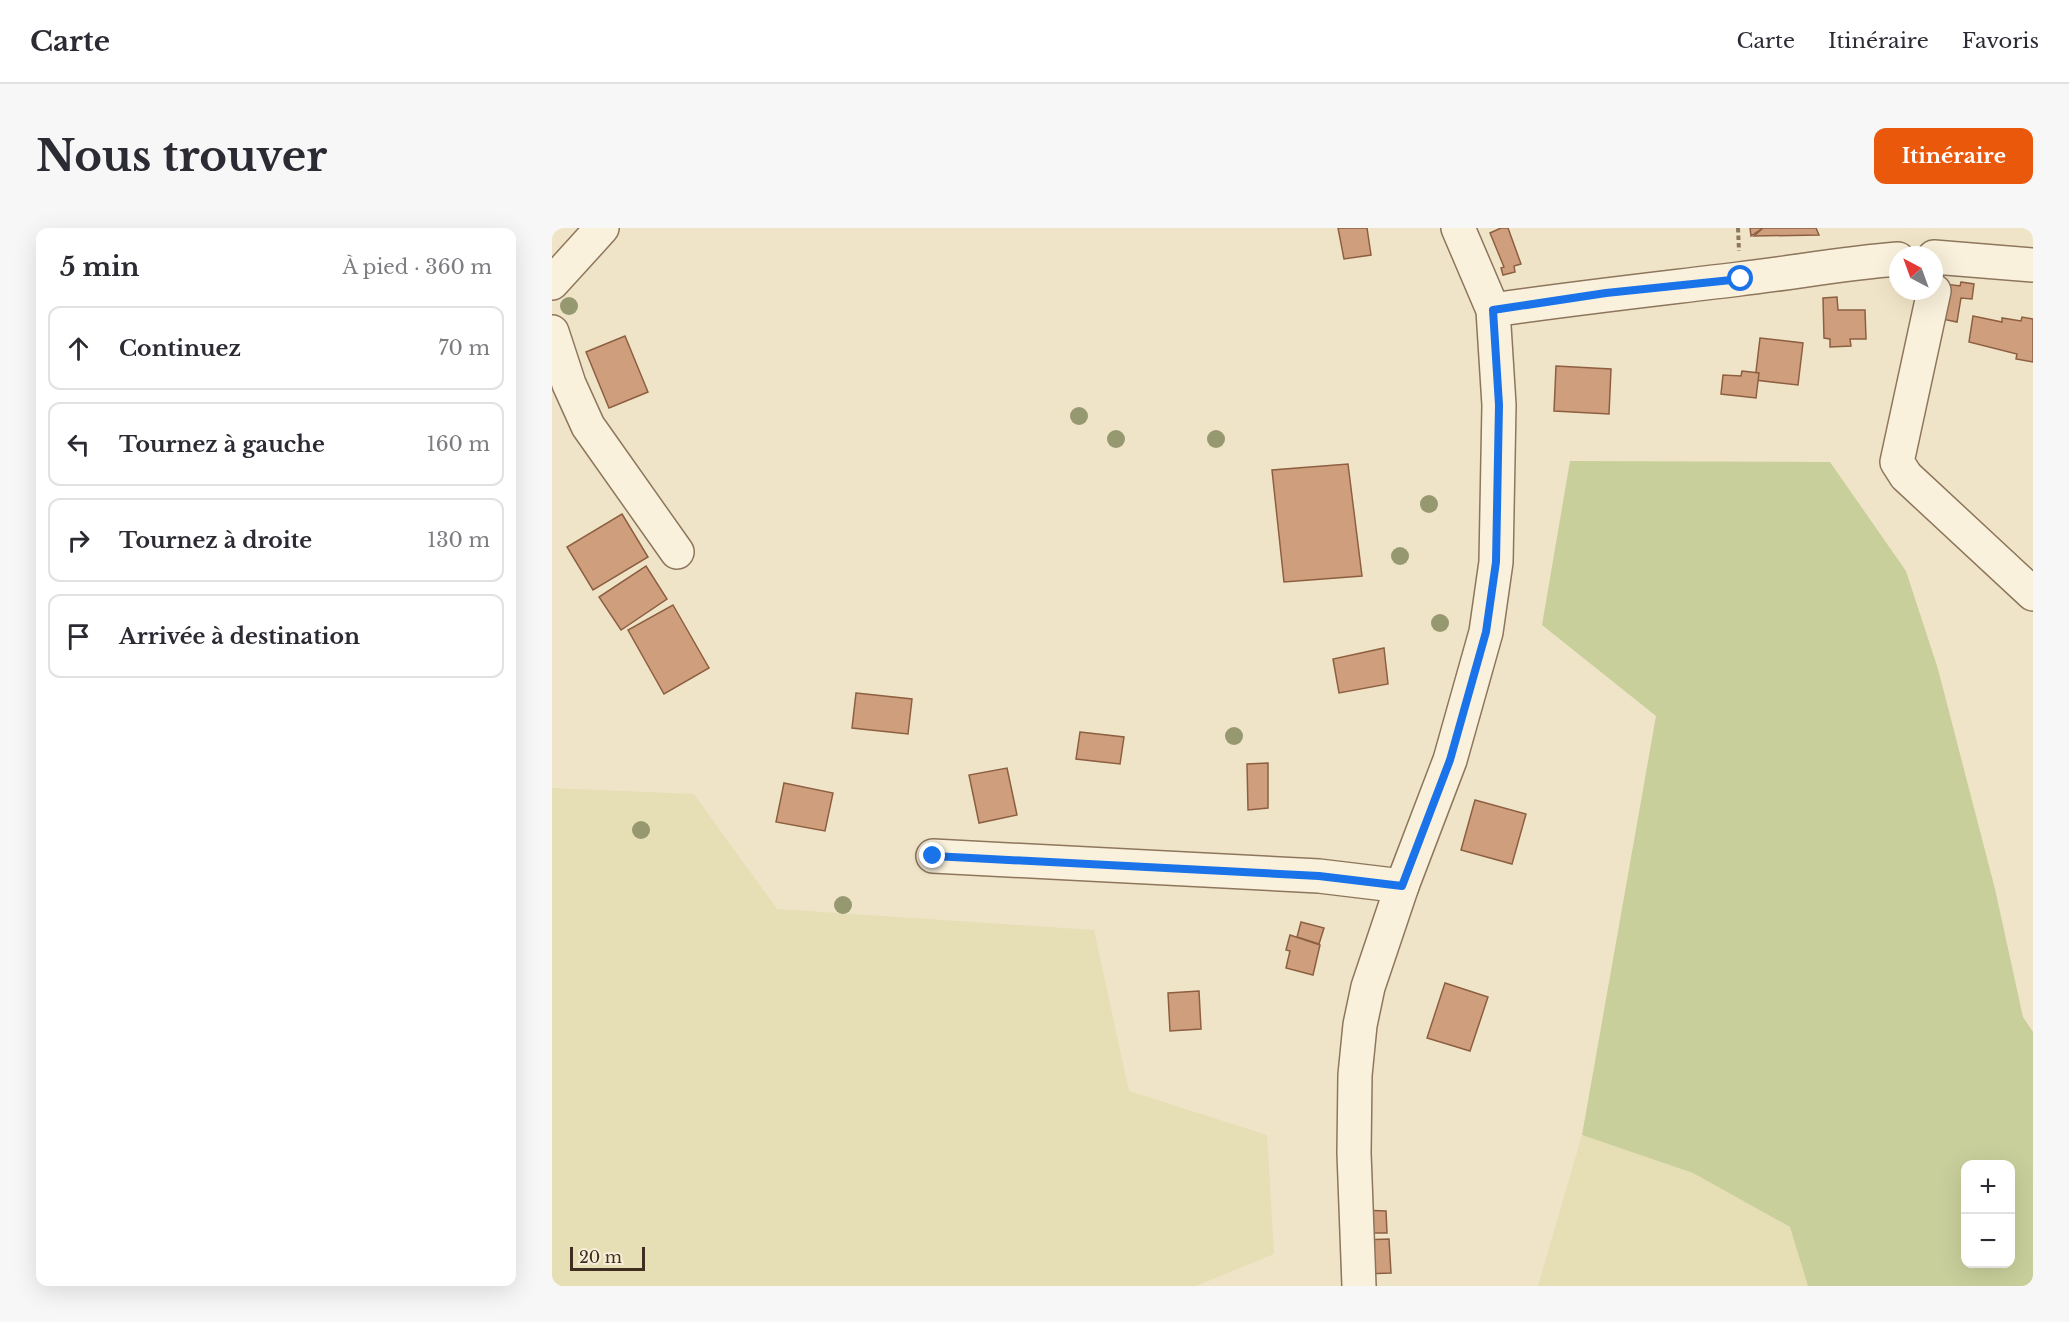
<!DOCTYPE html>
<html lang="fr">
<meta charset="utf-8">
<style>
body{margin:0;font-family:"Libre Baskerville",serif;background:#f7f7f7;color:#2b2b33}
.controls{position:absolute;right:18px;bottom:18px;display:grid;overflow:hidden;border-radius:12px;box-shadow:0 6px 24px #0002}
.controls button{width:54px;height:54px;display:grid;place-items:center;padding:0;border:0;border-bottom:2px solid #e1e1e2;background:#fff;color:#2b2b33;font:30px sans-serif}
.compass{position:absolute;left:1337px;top:18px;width:54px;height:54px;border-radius:50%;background:#fff;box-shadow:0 6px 24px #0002;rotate:319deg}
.scale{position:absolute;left:18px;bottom:15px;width:75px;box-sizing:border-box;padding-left:6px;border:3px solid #3d2e20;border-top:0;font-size:16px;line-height:21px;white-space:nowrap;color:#3d2e20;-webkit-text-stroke:4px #f7eed8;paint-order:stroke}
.stop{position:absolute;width:18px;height:18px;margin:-14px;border:4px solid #1a73e8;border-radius:50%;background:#fff}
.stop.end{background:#1a73e8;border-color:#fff;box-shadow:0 2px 6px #0008}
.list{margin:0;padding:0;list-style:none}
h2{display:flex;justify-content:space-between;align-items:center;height:78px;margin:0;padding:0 24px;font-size:26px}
h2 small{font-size:20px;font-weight:400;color:#7c7c81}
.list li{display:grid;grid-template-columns:39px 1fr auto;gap:18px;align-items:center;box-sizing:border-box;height:84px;margin:0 12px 12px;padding:0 12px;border:2px solid #e1e1e2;border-radius:12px}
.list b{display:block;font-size:22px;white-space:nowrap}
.list em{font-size:20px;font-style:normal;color:#7c7c81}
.icon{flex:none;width:33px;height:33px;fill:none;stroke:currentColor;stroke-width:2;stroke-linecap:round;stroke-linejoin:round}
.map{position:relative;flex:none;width:1481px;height:1058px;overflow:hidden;border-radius:12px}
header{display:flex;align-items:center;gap:36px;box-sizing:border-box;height:84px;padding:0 30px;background:#fff;border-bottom:2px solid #e1e1e2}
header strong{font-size:28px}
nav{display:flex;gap:33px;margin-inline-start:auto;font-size:21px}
.intro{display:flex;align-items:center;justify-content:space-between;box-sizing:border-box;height:144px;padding:0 36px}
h1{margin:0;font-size:42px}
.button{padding:15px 27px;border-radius:12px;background:#ea580c;color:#fff;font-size:21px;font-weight:700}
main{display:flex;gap:36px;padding:0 36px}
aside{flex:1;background:#fff;border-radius:12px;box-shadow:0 6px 24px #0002}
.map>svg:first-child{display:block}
.farmland{fill:#e6deb5}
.green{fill:#c9cf9b;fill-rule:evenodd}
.building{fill:#cf9f7d;stroke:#8d5f41;stroke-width:1.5}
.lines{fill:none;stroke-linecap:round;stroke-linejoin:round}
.minor-casing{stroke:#8d765c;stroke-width:36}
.path{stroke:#8d765c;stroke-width:4;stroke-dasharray:4.5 3;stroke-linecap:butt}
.minor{stroke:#faf1dc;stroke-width:33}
.tree{fill:#96986f}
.route{stroke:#1a73e8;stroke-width:8}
</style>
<header>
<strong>Carte</strong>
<nav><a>Carte</a><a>Itinéraire</a><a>Favoris</a></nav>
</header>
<div class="intro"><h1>Nous trouver</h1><a class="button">Itinéraire</a></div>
<main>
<aside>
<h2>5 min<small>À pied · 360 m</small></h2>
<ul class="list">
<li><svg class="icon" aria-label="ahead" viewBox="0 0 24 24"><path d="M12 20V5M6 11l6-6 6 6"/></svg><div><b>Continuez</b></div><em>70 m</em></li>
<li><svg class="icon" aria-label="left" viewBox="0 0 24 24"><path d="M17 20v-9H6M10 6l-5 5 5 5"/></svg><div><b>Tournez à gauche</b></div><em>160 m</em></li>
<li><svg class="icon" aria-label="right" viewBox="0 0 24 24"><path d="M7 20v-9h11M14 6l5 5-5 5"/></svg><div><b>Tournez à droite</b></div><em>130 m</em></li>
<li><svg class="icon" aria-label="arrive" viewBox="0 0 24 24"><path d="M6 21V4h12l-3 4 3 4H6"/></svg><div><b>Arrivée à destination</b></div></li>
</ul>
</aside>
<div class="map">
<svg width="1481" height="1058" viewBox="0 0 1481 1058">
<rect width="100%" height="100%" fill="#f0e4c8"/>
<g class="farmland">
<polygon points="0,560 142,566 225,681 542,702 577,863 715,907 722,1026 644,1058 0,1058"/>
<polygon points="1030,907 1141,945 1239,1000 1256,1058 986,1058"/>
</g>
<path class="green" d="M1018,233l260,1 76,109 32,98 57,220 28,128 10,15v254h-225l-18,-59 -97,-54 -111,-38 74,-419 -114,-91zM1414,936h44v100h-44z"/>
<g class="building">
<polygon points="786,0 815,0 819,27 792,31"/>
<polygon points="949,0 956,0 969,36 962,38 963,44 951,47 949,40 952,39 938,5"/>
<polygon points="1198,0 1211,0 1199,8"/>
<polygon points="1211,0 1264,0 1267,7 1202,8"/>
<polygon points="1409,54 1422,56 1420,71 1409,70 1405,94 1390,91 1394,56 1408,58"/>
<polygon points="1285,69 1286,82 1313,82 1314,111 1298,111 1299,118 1278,119 1278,111 1272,110 1271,70"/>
<polygon points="1421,88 1450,94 1450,90 1469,93 1470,89 1481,91 1481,134 1464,131 1465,126 1417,114"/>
<polygon points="73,108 96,164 57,180 34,124"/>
<polygon points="1208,110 1251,115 1246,157 1203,152"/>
<polygon points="1004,138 1059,141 1057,186 1002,183"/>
<polygon points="1190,143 1207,145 1204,170 1169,166 1171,147 1189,148"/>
<polygon points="796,236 810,348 732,354 720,242"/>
<polygon points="70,286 96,329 41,362 15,319"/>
<polygon points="94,338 115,371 69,402 47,369"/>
<polygon points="121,377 157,440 112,466 76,402"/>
<polygon points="832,420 836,456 787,465 781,431"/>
<polygon points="304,465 360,471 356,506 300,500"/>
<polygon points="528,504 572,509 568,536 524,531"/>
<polygon points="716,535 716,580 696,582 695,536"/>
<polygon points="455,540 465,587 427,595 417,547"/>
<polygon points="232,555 281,565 273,603 224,594"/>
<polygon points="923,572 974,586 960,636 909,622"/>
<polygon points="749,694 772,700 767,716 745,709"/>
<polygon points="738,707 768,717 761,747 734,740 738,723 734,722"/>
<polygon points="893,755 936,769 918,823 875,810"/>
<polygon points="647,763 649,801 618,803 616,765"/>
<polygon points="808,982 834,983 835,1005 809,1005"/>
<polygon points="837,1011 839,1045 811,1046 810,1012"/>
</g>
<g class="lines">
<defs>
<g id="minor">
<polyline points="1382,29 1481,37"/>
<polyline points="0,55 50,0"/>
<polyline points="1382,63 1345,234 1354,248 1481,366"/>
<path d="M941,82c82,-12 164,-21 246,-31 53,-6 105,-16 159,-20"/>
<polyline points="0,104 17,156 36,198 125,324"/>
<polyline points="381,628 767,648 850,658"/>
<polyline points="807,1058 802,925 803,847 808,797 816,759 850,658 898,532 934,404 944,334 947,177 941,82 906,0"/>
</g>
</defs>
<use href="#minor" class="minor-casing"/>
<polyline class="path" points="1186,0 1187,23"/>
<use href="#minor" class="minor"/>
</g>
<g class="tree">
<circle cx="17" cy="78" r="9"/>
<circle cx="527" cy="188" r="9"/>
<circle cx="564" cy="211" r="9"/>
<circle cx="664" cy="211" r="9"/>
<circle cx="877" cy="276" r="9"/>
<circle cx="848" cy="328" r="9"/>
<circle cx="888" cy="395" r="9"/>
<circle cx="682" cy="508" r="9"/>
<circle cx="89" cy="602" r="9"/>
<circle cx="291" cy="677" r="9"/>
</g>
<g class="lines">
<polyline class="route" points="381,628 767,648 850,658 898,532 934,404 944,334 947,177 941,82 1054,65 1189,51"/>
</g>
</svg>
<div class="controls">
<button>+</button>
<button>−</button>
</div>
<svg class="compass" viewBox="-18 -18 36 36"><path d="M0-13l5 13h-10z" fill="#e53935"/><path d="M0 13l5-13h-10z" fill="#7c7c81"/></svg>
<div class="scale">20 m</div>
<div class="stop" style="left:1189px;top:51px"></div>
<div class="stop end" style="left:381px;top:628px"></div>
</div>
</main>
